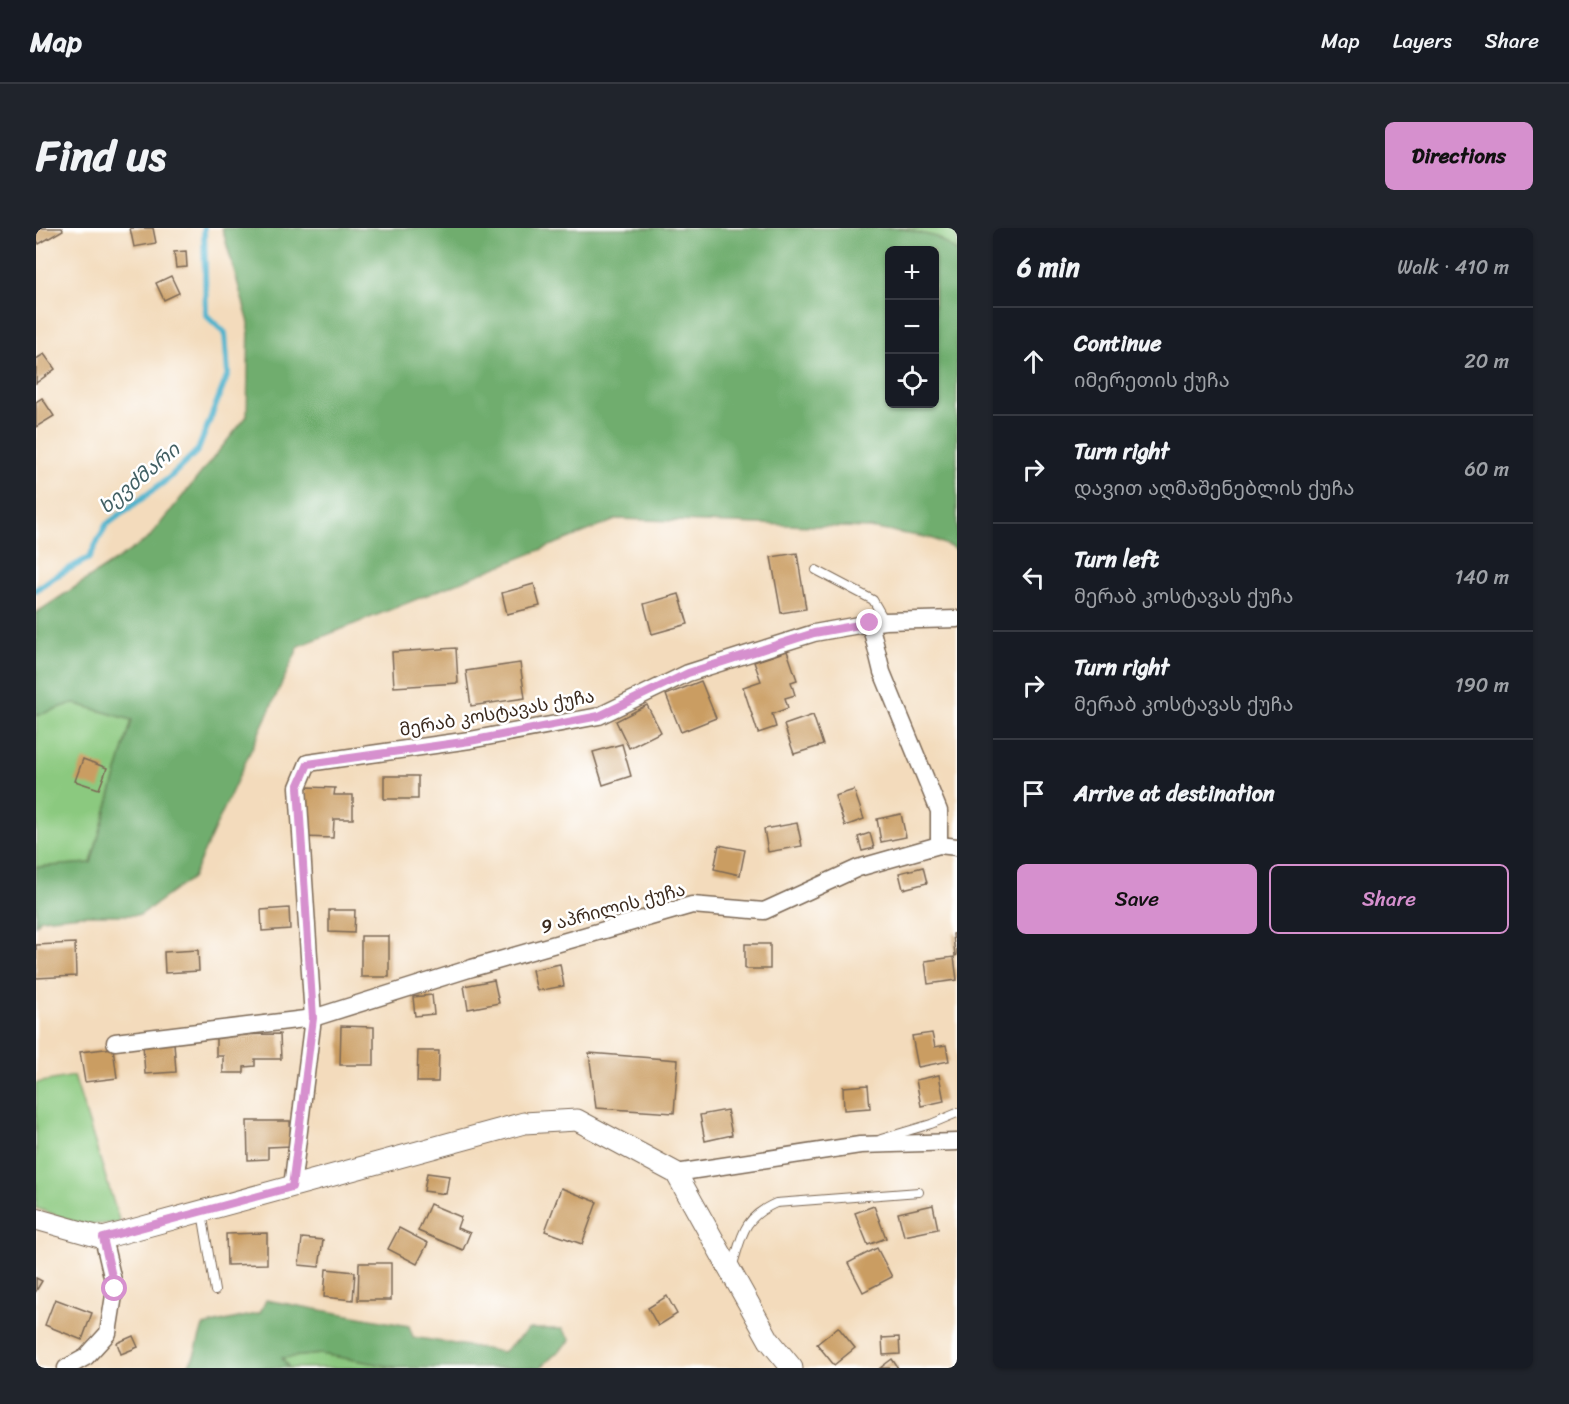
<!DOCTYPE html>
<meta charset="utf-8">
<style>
body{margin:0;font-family:Sriracha,"Noto Sans Georgian",sans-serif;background:#20242c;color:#f1f3f6}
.controls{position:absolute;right:18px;top:18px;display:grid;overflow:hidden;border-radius:9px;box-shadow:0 2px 4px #0004}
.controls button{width:54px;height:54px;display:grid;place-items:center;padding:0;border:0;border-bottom:2px solid #363941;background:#171b24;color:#f1f3f6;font:30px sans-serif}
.stop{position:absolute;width:18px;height:18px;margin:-14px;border:4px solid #d690ce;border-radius:50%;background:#fff}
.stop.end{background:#d690ce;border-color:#fff;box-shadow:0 2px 6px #0008}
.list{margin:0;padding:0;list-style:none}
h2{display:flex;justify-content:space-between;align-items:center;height:78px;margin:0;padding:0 24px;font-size:26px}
h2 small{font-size:20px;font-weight:400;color:#9ea1a6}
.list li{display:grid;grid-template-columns:39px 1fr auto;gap:18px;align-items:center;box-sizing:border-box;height:108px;padding:0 24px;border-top:2px solid #363941}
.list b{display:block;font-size:22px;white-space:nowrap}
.list p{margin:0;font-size:20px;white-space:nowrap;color:#9ea1a6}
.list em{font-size:20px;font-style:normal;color:#9ea1a6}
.actions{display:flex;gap:12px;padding:18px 24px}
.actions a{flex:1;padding:14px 0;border:2px solid #d690ce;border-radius:9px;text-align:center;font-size:21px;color:#d690ce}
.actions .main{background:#d690ce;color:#111}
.icon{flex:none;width:33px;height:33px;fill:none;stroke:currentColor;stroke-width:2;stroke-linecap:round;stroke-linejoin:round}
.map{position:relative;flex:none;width:921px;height:1140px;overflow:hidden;border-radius:9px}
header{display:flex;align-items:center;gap:36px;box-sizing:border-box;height:84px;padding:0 30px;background:#171b24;border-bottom:2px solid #363941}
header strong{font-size:28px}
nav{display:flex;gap:33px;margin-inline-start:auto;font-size:21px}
.intro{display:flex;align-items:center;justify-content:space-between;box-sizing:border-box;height:144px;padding:0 36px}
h1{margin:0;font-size:42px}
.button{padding:15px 27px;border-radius:9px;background:#d690ce;color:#111;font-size:21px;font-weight:700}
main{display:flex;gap:36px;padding:0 36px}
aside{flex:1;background:#171b24;border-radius:9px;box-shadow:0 2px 4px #0004}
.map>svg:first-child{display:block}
.green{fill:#8bc97f;stroke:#637a4e;stroke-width:1.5}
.forest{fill:#70ad6e;stroke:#566c46;stroke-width:1.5;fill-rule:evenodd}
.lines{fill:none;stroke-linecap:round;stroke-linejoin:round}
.stream{stroke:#4db2cc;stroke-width:6}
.building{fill:#ca9d62}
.service-casing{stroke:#7b6855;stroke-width:10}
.minor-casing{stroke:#7b6855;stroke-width:19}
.tertiary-casing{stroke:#7b6855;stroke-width:23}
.service{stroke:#fff;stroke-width:8}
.minor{stroke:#fff;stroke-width:16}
.tertiary{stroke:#fff;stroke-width:21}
.route{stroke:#d690ce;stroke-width:8}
.labels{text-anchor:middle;stroke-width:5;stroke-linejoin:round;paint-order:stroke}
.street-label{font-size:18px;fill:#3b2a1e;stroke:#fff}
.water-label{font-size:20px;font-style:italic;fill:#426064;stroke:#fff}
</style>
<header>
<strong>Map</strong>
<nav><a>Map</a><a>Layers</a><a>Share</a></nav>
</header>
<div class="intro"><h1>Find us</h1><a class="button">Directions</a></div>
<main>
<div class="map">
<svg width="921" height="1140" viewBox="0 0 921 1140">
<rect width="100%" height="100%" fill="#fff"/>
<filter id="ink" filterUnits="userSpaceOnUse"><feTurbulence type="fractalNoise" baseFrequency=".0167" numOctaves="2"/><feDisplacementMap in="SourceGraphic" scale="12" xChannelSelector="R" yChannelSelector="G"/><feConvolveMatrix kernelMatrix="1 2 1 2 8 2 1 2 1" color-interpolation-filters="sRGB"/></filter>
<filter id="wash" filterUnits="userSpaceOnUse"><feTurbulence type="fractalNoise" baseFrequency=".008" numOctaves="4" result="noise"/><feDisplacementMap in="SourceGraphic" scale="24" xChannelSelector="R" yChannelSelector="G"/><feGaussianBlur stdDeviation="1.35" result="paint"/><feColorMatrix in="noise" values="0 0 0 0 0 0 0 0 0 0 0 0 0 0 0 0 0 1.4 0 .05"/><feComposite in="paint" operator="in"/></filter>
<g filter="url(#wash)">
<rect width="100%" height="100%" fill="#f3dbbc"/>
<g class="green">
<polygon points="864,0 921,0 921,24 900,9"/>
<polygon points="37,475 96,492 55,635 0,639 0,488"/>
<polygon points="38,848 84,995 47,997 0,980 0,855"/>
<polygon points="285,1126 364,1140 253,1140 246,1130"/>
</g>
<g class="forest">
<path d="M186,0h678l36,9 21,15v298l-26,-12 -62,-10 -251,-9 -319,127 -107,232 -52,37h-59l-40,4 -5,6v-58l55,-4 41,-143 -59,-17 -37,13v-103l112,-74 99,-123 2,-93zM898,22v154h-44v-154z"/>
<polygon points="230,1072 373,1098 377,1109 467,1124 493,1101 526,1101 535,1112 504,1140 364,1140 285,1126 246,1130 253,1140 151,1140 158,1128 167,1098 224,1085"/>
</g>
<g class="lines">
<polyline class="stream" points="0,362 18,349 53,330 70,297 132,251 162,222 192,146 189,105 170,87 168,0"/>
</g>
<g id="blocks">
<g class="building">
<polygon points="0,0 26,0 27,2 3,16 0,11"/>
<polygon points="94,0 117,0 120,15 98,19"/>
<polygon points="150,23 151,39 140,40 138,24"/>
<polygon points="135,48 143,65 128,72 120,55"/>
<polygon points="8,126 19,141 0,155 0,131"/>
<polygon points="6,170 18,188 0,199 0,174"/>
<polygon points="761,325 770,381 745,385 735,329"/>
<polygon points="498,356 504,378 471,386 466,365"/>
<polygon points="643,366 652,396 616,406 608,376"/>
<polygon points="420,420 422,455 358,459 356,424"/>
<polygon points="751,423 761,452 755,454 759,467 749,470 752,480 736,486 740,499 722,505 707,459 725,453 718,434"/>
<polygon points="484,435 489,470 435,478 430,443"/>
<polygon points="665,453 680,490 645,504 630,467"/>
<polygon points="611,477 625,504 593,520 580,493"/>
<polygon points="777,487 787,517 758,526 748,497"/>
<polygon points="586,516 595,548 567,557 557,524"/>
<polygon points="47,531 71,540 63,561 39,553"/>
<rect x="348" y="548" width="34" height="23"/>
<polygon points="269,559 299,560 298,567 317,567 317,591 298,591 297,610 267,609"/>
<polygon points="818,562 828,591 809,598 799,568"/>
<polygon points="865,586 870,609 845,614 841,591"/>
<polygon points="761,595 766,618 732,624 728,601"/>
<polygon points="834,605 838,620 826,623 822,609"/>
<polygon points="683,617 709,622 704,647 678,641"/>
<polygon points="887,639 891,655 867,661 863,645"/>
<polygon points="253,680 254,701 226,703 225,682"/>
<polygon points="293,682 319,682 318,705 293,704"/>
<polygon points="921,705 921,727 919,728 917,706"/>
<rect x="325" y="708" width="28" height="41"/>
<polygon points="39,715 40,748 0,750 0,717"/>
<rect x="709" y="716" width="25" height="25"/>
<polygon points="162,722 163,743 129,745 128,724"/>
<polygon points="918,729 921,752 892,756 889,733"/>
<polygon points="524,736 528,758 501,763 496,742"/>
<polygon points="458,752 463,775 432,781 428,758"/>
<polygon points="396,767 398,786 379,788 377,769"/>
<polygon points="305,798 338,799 338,837 304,837"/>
<polygon points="896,805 899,819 910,817 913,833 882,839 876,808"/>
<polygon points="244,806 245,831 219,831 219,838 208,839 208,845 187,845 187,828 180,828 180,807"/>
<polygon points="138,814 140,844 109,846 107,816"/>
<polygon points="77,820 81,850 49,854 44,824"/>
<polygon points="382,823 403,823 402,854 381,854"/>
<polygon points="553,825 642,832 638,885 560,880"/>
<polygon points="903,847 908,873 885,878 880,852"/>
<polygon points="832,857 834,880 808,882 807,859"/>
<polygon points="691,882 696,907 669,913 664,887"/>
<polygon points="211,893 254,893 255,918 232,919 232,931 212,932"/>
<polygon points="391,945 413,948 410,966 388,963"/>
<polygon points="525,960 561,974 546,1016 509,1003"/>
<polygon points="394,976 425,989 421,1000 434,1005 427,1022 382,1003"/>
<polygon points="897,977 902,1001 868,1008 862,985"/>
<polygon points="838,978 850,1010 832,1017 819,985"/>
<polygon points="363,1000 392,1015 381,1036 352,1021"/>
<polygon points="231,1005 231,1036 191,1037 190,1006"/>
<polygon points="266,1010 287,1012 283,1039 263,1037"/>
<polygon points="841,1020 856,1049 827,1064 812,1035"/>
<polygon points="323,1035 355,1035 355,1072 322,1072"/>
<polygon points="290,1041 319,1044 317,1072 288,1069"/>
<polygon points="0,1050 6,1053 0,1063"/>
<polygon points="631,1068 641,1086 622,1098 612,1080"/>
<polygon points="19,1071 56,1085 46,1112 9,1097"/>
<polygon points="802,1099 819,1120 798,1137 781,1116"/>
<polygon points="97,1108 102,1119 85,1126 81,1115"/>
<polygon points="863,1109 864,1126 847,1127 846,1110"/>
<polygon points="856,1131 862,1140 844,1140"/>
</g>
</g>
</g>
<g filter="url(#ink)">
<use href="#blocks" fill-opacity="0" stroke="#7b6855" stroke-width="1.5"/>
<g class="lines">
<defs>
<g id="service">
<polyline points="780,342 837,372 849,393"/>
<polyline points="845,911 895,896 921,885"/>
<polyline points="166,984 179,1063"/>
<path d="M696,1040c10,-32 10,-50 44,-65l143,-11"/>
</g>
<g id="minor">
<polyline points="834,395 849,393 921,391"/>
<polyline points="79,814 277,790 436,740 656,677 728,683 822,640 903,617 921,619"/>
<polyline points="640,945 824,917 921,914"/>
<polyline points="256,959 277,790 262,559 272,535 434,512 563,488 652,445 778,405 834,395 846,444 903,583 903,617"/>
<polyline points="30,1140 50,1129 72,1105 79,1061 67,1010"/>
</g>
<polyline id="tertiary" points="0,991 67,1010 488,895 541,892 640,945 733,1112 756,1140"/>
</defs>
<use href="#service" class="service-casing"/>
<use href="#minor" class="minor-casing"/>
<use href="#tertiary" class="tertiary-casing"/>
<use href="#service" class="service"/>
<use href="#minor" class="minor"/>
<use href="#tertiary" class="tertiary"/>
</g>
</g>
<g class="lines" filter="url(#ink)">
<polyline class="route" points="79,1061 67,1010 256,959 277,790 262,559 272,536 434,513 563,488 652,445 778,405 834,395"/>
</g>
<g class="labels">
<g class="street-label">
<text transform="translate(461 485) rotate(-10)" y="6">მერაბ კოსტავას ქუჩა</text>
<text transform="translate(577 680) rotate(-15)" y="6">9 აპრილის ქუჩა</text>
</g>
<g class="water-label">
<text transform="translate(103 250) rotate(-40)" y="7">ხევძმარი</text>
</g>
</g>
</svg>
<div class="controls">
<button>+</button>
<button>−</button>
<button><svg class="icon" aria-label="locate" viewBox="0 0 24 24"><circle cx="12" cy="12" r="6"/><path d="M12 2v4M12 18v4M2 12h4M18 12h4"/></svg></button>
</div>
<div class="stop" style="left:79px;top:1061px"></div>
<div class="stop end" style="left:834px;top:395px"></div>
</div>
<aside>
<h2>6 min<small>Walk · 410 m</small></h2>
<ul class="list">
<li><svg class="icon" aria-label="ahead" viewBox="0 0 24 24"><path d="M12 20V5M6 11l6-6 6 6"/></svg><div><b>Continue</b><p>იმერეთის ქუჩა</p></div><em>20 m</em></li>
<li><svg class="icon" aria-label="right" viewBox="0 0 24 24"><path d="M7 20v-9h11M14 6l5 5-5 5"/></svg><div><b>Turn right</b><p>დავით აღმაშენებლის ქუჩა</p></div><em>60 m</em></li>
<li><svg class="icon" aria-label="left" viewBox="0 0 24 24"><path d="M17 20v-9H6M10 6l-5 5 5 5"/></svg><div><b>Turn left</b><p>მერაბ კოსტავას ქუჩა</p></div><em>140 m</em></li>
<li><svg class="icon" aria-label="right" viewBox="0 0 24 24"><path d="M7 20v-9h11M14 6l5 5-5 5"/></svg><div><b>Turn right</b><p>მერაბ კოსტავას ქუჩა</p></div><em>190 m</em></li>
<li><svg class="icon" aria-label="arrive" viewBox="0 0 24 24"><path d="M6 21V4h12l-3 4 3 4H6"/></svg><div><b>Arrive at destination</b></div></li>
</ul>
<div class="actions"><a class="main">Save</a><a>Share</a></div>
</aside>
</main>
